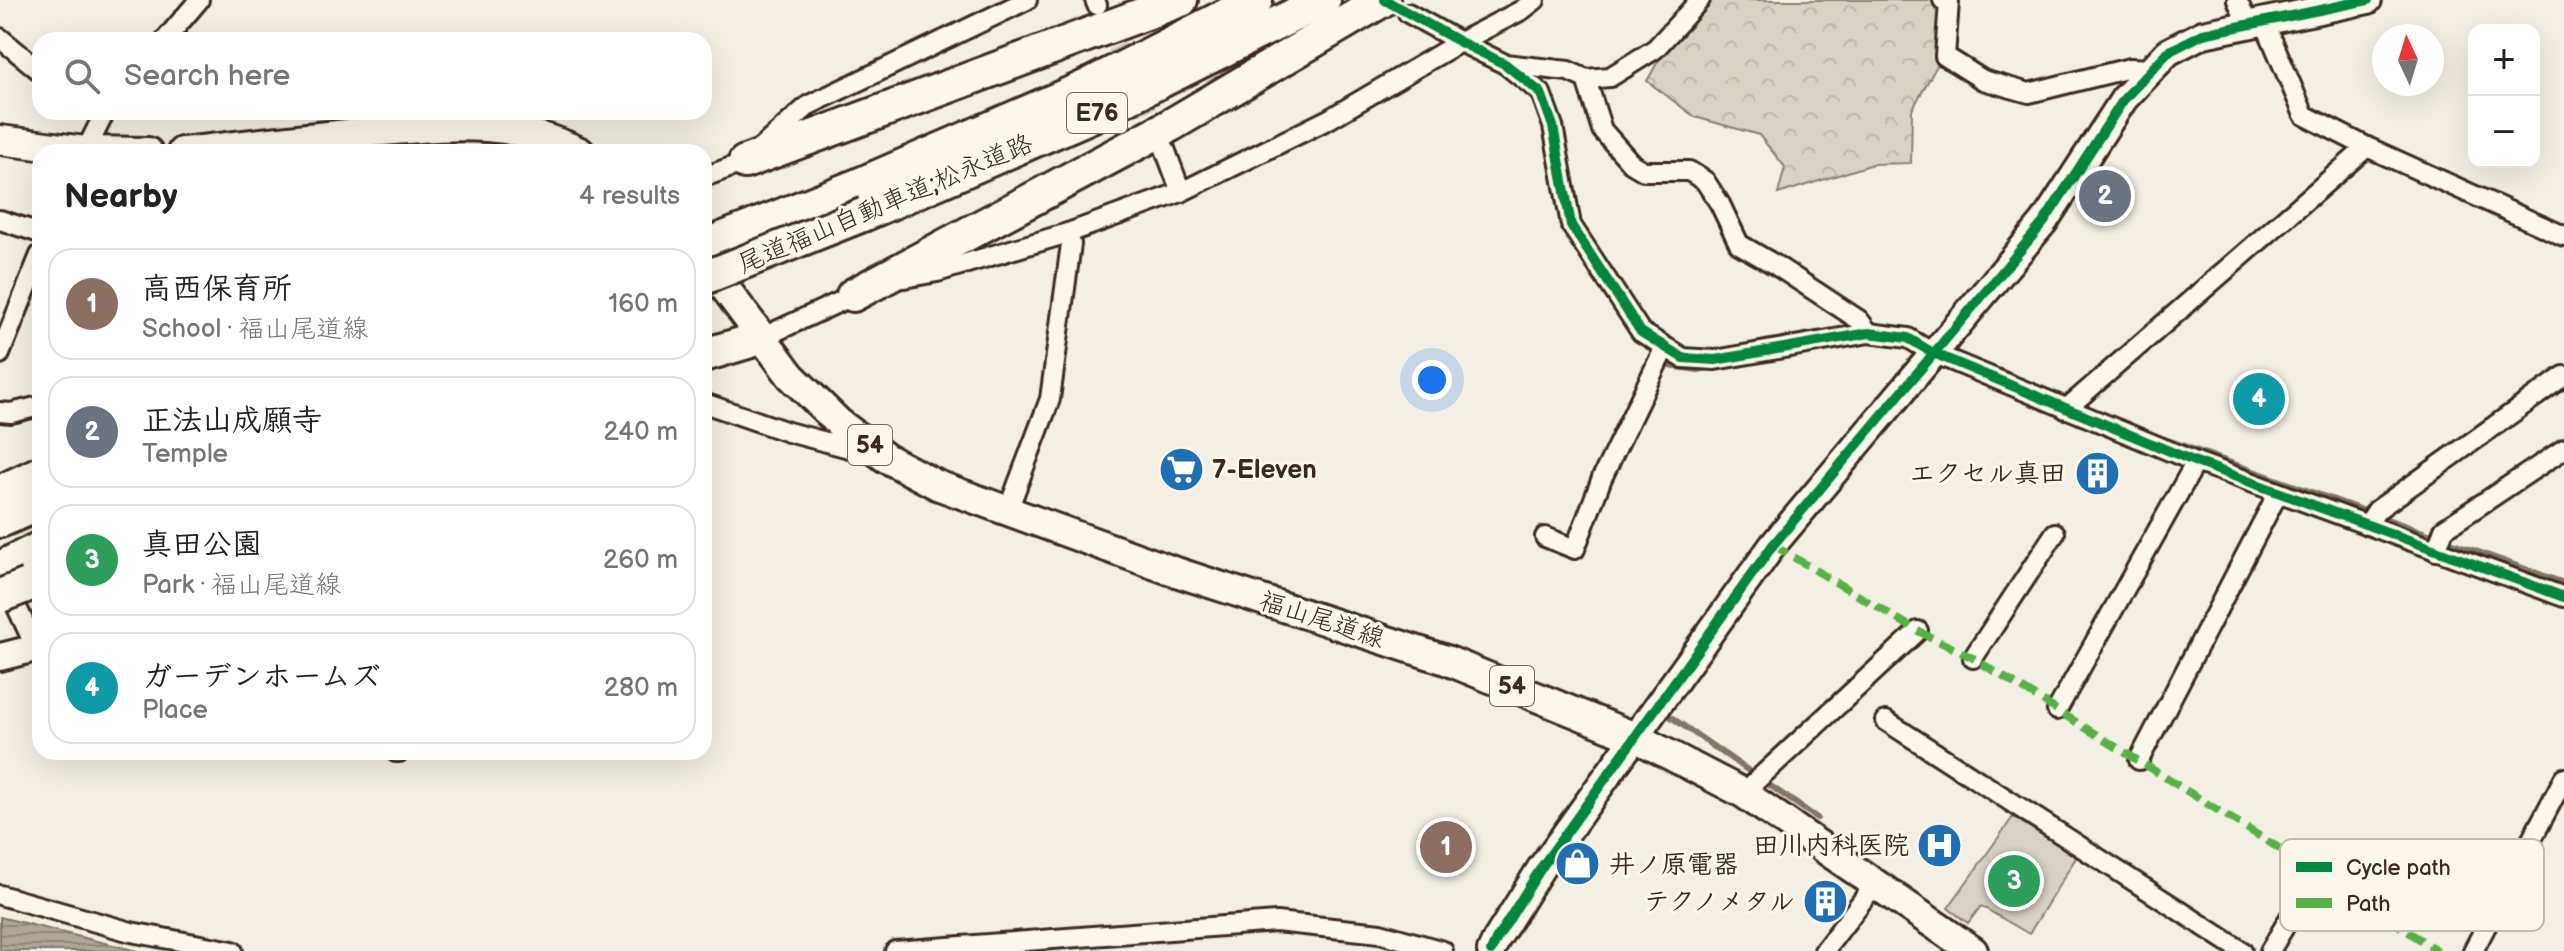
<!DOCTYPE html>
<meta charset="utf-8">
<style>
body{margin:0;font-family:"Balsamiq Sans","Klee One",sans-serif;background:#f2f2f2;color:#222}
.controls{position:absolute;right:24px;top:24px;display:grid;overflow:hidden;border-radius:16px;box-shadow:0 8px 32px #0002}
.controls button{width:72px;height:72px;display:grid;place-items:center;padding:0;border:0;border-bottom:2px solid #e0e0e0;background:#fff;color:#222;font:40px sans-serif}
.compass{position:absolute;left:2372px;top:24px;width:72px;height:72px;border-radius:50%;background:#fff;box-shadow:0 8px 32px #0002;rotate:356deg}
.you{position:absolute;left:1432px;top:380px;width:28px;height:28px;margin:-20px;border:6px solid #fff;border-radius:50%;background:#1a73e8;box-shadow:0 0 0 12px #1a73e833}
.badge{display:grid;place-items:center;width:52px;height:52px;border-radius:50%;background:#1f6fb2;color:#fff;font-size:26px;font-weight:700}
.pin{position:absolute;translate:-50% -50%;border:4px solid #fff;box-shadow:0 2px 8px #0006}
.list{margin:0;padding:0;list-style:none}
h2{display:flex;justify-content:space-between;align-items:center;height:104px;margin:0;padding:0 32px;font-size:34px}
h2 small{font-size:26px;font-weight:400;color:#767676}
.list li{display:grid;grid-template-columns:52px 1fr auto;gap:24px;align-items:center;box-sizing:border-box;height:112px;margin:0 16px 16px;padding:0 16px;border:2px solid #e0e0e0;border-radius:24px}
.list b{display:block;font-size:30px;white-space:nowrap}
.list p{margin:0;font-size:26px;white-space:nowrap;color:#767676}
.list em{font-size:26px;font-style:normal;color:#767676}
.icon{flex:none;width:44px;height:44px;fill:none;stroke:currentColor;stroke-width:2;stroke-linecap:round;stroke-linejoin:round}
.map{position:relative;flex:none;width:2564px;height:951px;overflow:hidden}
.search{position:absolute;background:#fff;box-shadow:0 8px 32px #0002;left:32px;top:32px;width:680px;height:88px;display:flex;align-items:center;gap:20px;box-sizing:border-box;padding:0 28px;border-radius:24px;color:#767676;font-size:30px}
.panel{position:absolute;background:#fff;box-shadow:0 8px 32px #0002;left:32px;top:144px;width:680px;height:616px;border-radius:24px}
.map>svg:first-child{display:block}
.forest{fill:url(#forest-crowns);stroke:#8a7e72;stroke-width:2}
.park{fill:#d8d1c6;stroke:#8a7e72;stroke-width:2}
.water{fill:url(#water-rules);stroke:#817468;stroke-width:2}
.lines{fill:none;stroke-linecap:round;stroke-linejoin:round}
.stream{stroke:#817468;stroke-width:6}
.street-tunnel{stroke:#cec8bc;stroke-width:18;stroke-dasharray:18 9;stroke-linecap:butt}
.street-casing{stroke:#3b2a1e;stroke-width:24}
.secondary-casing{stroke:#3b2a1e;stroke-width:32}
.primary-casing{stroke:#3b2a1e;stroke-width:34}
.highway-casing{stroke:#3b2a1e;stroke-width:38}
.street{stroke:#fbf7ec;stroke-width:18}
.secondary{stroke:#fbf7ec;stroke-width:26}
.primary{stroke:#fbf7ec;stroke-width:28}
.highway{stroke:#fbf7ec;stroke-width:32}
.highway-bridge-casing{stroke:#3b2a1e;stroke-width:38;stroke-linecap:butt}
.highway-bridge{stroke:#fbf7ec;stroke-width:32}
.quiet{stroke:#57b245;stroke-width:8;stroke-dasharray:16 8;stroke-linecap:butt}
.cycleway-casing{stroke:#fbf7ec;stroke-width:15}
.cycleway{stroke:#00873e;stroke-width:10}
.labels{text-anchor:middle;stroke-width:6;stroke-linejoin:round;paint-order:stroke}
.shield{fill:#fbf7ec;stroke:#75685c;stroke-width:2}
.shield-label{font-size:24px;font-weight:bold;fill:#3b2a1e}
.street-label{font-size:26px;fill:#3b2a1e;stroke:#fbf7ec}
.poi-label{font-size:26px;font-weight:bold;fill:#3b2a1e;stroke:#fbf7ec;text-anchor:end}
.key{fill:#fbf7ec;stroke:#c1baae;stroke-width:2}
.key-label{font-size:22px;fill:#3b2a1e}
</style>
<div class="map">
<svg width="2564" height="951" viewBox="0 0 2564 951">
<defs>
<pattern id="forest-crowns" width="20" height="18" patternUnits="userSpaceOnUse" patternTransform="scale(2)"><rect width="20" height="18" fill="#d8d1c6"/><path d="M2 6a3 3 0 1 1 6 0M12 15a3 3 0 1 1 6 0" fill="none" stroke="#bab4aa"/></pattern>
<pattern id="water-rules" width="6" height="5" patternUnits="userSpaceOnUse" patternTransform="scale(2)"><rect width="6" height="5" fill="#afa69a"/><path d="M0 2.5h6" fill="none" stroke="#90877d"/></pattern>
</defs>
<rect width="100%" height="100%" fill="#f3efe4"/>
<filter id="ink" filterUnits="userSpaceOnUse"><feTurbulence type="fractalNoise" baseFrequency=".0125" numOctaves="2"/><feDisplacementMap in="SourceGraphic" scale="16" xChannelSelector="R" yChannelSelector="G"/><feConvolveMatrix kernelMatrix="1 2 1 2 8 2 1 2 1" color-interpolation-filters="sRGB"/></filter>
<g filter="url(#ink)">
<polygon class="forest" points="1708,0 1933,0 1942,4 1940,60 1912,110 1911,163 1873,164 1778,194 1785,167 1759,135 1695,117 1647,81 1666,47"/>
<polygon class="park" points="2013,817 2077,856 2029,934 1981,906 1968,923 1948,908"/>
<polygon class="water" points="0,917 137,951 0,951"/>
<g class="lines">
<g class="stream">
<polyline points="1669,366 1698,370 1714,367"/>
<polyline points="2151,434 2564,583"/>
<polyline points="1665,713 1817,818"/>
</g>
<polyline class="street-tunnel" points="1105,22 1161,139"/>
<defs>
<g id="street">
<polyline points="1095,0 1097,5"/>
<polyline points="1943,0 1949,2 1945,56 1983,80 2029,93 2130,68 2152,69"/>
<polyline points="2237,0 2248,24"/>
<polyline points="1408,13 1460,42 1505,64 1541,93 1553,126 1571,225 1641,332 1683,358 1715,360 1869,333 1908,338 1933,353 2196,462 2564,597"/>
<polyline points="2264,21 2304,115 2367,147 2564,236"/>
<polyline points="0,38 40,71"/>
<polyline points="165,40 199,0"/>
<polyline points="1505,64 1568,71 1586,79 1602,130 1632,164 1644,171 1689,171 1705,181 1720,204 1739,244 1777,266 1859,320 1869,333"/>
<polyline points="1586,79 1610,77 1655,49 1700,0"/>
<polyline points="1165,149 1181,192"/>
<polyline points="85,152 105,112"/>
<polyline points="704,177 745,162 809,105 1027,0"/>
<polyline points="0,220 40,233"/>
<polyline points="904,278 937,272 1068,233 1181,192 1329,119 1460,42 1522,10 1535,0"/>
<polyline points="761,338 861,292"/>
<polyline points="0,354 40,255"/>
<polyline points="704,403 788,432 872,454"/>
<polyline points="2066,409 2367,147"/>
<polyline points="0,412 11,413 40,406"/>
<polyline points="1008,510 1050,399 1071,244 1068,233"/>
<polyline points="2367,525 2377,510 2564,376"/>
<polyline points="1545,537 1575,549 1602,478 1665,347"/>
<polyline points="2436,551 2444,529 2564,449"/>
<polyline points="6,584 36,648"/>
<polyline points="1973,658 2055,533"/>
<polyline points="2057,710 2196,462"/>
<polyline points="1886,721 2242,951"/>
<polyline points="396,752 399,752"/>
<polyline points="2139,760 2278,493"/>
<polyline points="1743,793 1918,631"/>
<polyline points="0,895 131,932 233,951"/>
<polyline points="895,951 1276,922 1380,933 1443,951"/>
<polyline points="1824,951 1875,884"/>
<polyline points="2270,951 2316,873"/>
<polyline points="2473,951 2564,778"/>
</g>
<g id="secondary">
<polyline points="0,657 40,647"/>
<polyline points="1491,951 1496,940 1541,868 1773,545 2044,222 2124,99 2152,69 2168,52 2203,34 2368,0"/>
</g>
<g id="primary">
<polyline points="0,140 85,151 148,152"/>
<path d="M182,152c63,-7 126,-15 189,-20 77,-6 136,-15 209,20"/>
<polyline points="704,260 791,376 839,423 886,458 937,485 1170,570 1446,660 1635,737 1743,793 1973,951"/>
</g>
<g id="highway">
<polyline points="745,162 1181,0"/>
<polyline points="865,214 1091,116 1324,0"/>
<polyline points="704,246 856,186 1083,88 1256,0"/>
<polyline points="853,295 1171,125 1383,0"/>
<polyline points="704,355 761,338"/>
<polyline points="0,492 40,473"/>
<polyline points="0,521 40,504"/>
<polyline points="0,568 40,548"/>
</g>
</defs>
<use href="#street" class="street-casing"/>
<use href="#secondary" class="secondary-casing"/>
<use href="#primary" class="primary-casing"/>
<use href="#highway" class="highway-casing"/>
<use href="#street" class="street"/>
<use href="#secondary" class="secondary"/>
<use href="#primary" class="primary"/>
<use href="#highway" class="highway"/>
<defs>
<g id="highway-bridge">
<polyline points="704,278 865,214"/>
<polyline points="0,596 28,585"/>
</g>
</defs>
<use href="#highway-bridge" class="highway-bridge-casing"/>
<use href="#highway-bridge" class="highway-bridge"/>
<polyline class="quiet" points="1773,545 1918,631 1973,658 2277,847 2438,951"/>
<defs>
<g id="cycleway">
<polyline points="1385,0 1460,42 1505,64 1541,93 1553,126 1571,225 1641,332 1683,358 1715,360 1869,333 1908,338 1933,353 2196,462 2564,597"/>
<polyline points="1491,951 1496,940 1541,868 1773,545 2044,222 2124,99 2152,69 2168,52 2203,34 2368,0"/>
</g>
</defs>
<use href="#cycleway" class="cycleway-casing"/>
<use href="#cycleway" class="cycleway"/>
</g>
</g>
<defs>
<symbol id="supermarket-disc" viewBox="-11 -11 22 22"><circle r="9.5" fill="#1f6fb2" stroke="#fbf7ec"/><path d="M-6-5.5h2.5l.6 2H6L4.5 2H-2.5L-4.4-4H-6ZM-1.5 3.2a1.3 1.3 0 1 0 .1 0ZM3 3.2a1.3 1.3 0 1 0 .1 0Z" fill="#fff"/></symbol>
<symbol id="building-disc" viewBox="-11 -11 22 22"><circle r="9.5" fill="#1f6fb2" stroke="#fbf7ec"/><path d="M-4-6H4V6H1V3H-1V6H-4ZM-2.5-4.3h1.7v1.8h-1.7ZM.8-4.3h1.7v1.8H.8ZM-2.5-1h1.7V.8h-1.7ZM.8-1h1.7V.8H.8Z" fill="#fff"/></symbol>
<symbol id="hospital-disc" viewBox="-11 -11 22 22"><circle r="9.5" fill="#1f6fb2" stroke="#fbf7ec"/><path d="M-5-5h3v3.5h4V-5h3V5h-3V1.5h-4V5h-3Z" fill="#fff"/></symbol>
<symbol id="shop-disc" viewBox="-11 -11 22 22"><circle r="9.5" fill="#1f6fb2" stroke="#fbf7ec"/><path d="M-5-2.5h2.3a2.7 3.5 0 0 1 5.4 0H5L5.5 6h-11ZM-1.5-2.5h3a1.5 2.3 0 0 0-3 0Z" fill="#fff"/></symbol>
</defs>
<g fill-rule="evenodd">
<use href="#supermarket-disc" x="1156" y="444" width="51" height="51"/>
<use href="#building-disc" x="2072" y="448" width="51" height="51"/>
<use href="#hospital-disc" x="1914" y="820" width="51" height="51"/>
<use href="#shop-disc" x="1552" y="838" width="51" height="51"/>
<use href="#building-disc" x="1800" y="876" width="51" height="51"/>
</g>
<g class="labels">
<g class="shield">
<rect x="1067" y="93" width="60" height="40" rx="6"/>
<rect x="848" y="425" width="44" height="40" rx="6"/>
<rect x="1490" y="666" width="44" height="40" rx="6"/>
</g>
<g class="shield-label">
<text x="1097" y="121">E76</text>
<text x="870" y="453">54</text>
<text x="1512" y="694">54</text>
</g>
<g class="street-label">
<text transform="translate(885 203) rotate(-23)" y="9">尾道福山自動車道;松永道路</text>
<text transform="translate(1322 619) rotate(18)" y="9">福山尾道線</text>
</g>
<g class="poi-label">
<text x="1212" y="478" text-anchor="start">7-Eleven</text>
<text x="2066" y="482">エクセル真田</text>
<text x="1909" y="854">田川内科医院</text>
<text x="1609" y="873" text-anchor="start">井ノ原電器</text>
<text x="1795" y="910">テクノメタル</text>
</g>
</g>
<rect x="2280" y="839" width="264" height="92" rx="12" class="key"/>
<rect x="2296" y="862" width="36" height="10" fill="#00873e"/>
<rect x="2296" y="898" width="36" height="10" fill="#57b245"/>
<g class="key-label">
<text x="2346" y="875">Cycle path</text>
<text x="2346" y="911">Path</text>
</g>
</svg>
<div class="controls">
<button>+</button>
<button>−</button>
</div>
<svg class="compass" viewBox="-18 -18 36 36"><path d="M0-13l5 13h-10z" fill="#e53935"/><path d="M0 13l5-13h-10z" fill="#767676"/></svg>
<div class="you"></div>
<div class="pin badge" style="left:1446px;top:847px;background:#8d6e63">1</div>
<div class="pin badge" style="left:2105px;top:196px;background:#6b7280">2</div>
<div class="pin badge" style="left:2014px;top:881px;background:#2e9e5b">3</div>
<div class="pin badge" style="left:2259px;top:399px;background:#0f9aa8">4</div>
<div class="search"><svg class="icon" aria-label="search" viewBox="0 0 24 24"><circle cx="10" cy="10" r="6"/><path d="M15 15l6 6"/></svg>Search here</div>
<section class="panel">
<h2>Nearby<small>4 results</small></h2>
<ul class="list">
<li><span class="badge" style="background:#8d6e63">1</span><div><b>高西保育所</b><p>School · 福山尾道線</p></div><em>160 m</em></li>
<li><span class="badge" style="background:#6b7280">2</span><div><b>正法山成願寺</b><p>Temple</p></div><em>240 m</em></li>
<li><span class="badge" style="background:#2e9e5b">3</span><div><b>真田公園</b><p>Park · 福山尾道線</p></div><em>260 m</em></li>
<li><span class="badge" style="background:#0f9aa8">4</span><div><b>ガーデンホームズ</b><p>Place</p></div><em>280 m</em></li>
</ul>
</section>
</div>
